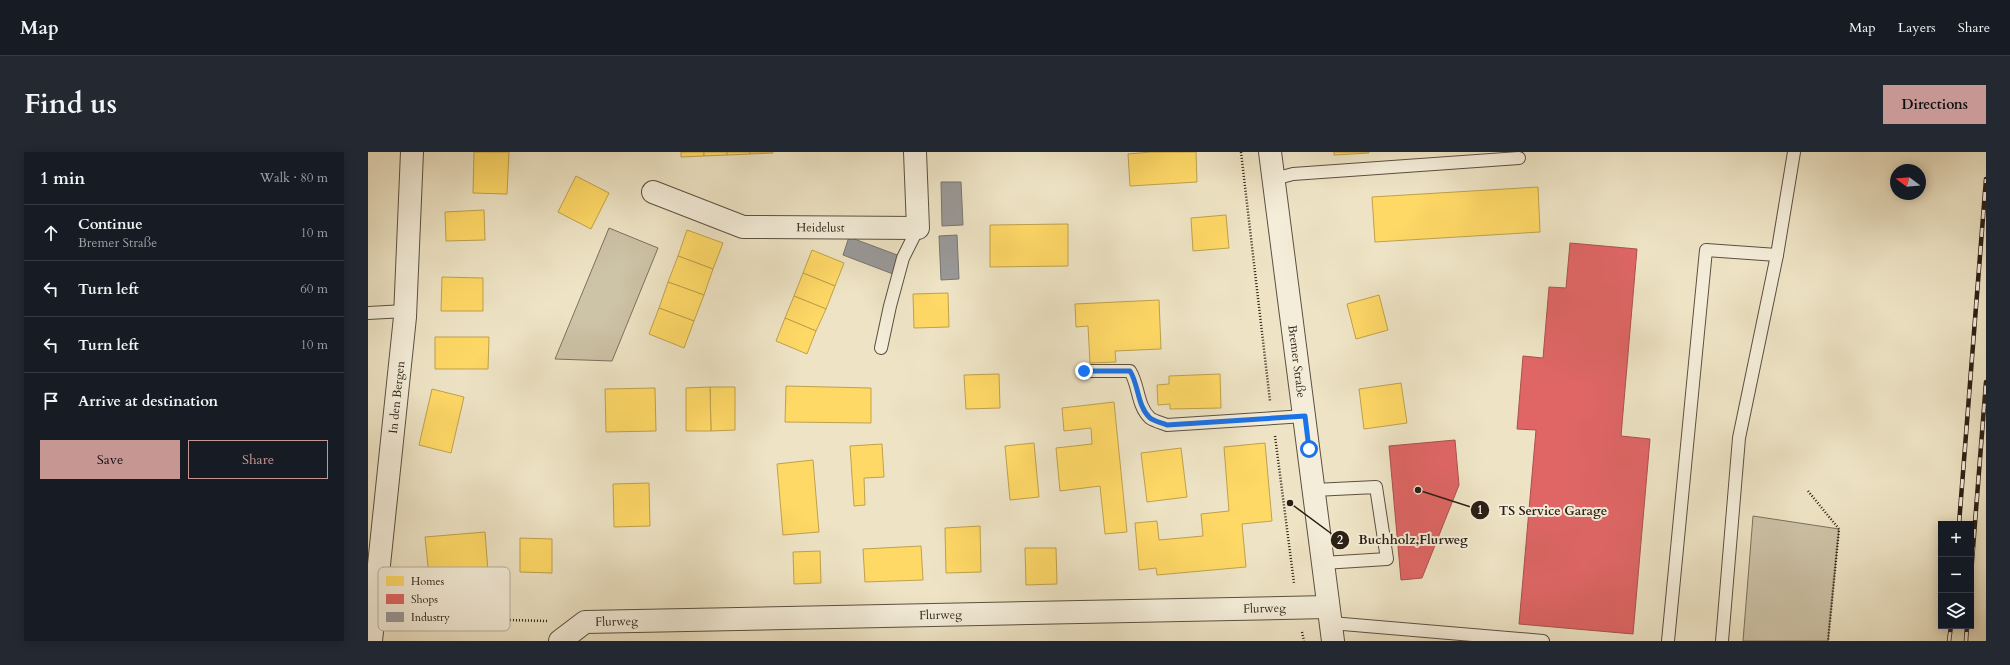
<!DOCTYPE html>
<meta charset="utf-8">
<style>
body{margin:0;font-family:Cardo,serif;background:#242831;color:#f1f3f6}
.controls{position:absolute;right:12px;bottom:12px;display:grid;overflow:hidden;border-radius:0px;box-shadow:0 2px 10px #0003}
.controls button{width:36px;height:36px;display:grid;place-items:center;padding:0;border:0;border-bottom:1px solid #363941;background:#171b24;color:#f1f3f6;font:20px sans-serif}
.compass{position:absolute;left:1522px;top:12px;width:36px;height:36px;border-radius:50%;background:#171b24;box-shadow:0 2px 10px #0003;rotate:286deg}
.stop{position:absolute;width:12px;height:12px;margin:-9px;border:3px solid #1a73e8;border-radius:50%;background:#fff}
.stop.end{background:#1a73e8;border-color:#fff;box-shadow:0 1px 4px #0008}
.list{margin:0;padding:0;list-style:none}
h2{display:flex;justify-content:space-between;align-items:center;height:52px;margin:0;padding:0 16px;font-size:17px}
h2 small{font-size:13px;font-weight:400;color:#9ea1a6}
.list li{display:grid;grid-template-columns:26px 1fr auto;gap:12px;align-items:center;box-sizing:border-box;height:56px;padding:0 16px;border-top:1px solid #363941}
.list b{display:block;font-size:15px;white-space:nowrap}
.list p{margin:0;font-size:13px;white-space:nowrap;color:#9ea1a6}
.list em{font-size:13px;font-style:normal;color:#9ea1a6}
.actions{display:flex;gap:8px;padding:12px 16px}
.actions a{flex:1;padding:9px 0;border:1px solid #c59692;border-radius:0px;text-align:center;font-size:14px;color:#c59692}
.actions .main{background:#c59692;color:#111}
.icon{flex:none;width:22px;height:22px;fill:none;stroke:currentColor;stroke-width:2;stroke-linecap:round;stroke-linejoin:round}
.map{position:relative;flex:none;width:1618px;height:489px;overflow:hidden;border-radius:0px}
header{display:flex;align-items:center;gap:24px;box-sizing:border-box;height:56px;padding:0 20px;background:#171b24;border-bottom:1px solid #363941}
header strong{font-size:19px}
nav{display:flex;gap:22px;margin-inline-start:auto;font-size:14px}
.intro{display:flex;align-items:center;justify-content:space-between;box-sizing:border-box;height:96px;padding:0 24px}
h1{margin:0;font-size:28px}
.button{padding:10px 18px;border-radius:0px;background:#c59692;color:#111;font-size:14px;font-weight:700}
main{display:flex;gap:24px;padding:0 24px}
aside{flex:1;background:#171b24;border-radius:0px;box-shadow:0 2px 10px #0003}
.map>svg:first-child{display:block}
.green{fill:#cdc3a7;stroke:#7c715e}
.homes{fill:#ffd966;stroke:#bfa14d}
.shops{fill:#e06666;stroke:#aa514d}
.industry{fill:#999;stroke:#787471}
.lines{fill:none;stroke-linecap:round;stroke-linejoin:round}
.service-casing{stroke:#5c5040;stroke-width:14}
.minor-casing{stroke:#5c5040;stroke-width:24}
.tertiary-casing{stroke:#5c5040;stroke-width:24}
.path{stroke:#2b1f14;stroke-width:2.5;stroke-dasharray:1 2;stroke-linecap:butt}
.service{stroke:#f4edd9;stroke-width:12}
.minor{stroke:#f4edd9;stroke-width:22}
.tertiary{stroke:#f4edd9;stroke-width:22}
.rail-casing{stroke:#2b1f14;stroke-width:4.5}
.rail{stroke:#f4edd9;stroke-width:3;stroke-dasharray:9;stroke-linecap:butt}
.route{stroke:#1a73e8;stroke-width:5}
.labels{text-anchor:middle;stroke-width:4;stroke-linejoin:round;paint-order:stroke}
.street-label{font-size:12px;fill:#2b1f14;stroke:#f4edd9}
.key{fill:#f4edd9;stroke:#b8af9e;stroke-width:1}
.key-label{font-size:11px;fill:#2b1f14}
.leader{fill:none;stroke:#2b1f14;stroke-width:1.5}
.callout-dot{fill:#2b1f14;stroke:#f4edd9;stroke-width:1.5}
.mark-label{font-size:12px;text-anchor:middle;font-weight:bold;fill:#fff}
.callout-label{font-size:13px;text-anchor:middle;font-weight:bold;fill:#2b1f14;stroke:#f4edd9;stroke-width:4;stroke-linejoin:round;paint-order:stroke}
</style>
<header>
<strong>Map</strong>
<nav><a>Map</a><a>Layers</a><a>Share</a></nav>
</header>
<div class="intro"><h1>Find us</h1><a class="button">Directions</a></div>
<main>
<aside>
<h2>1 min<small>Walk · 80 m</small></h2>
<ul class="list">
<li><svg class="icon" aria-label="ahead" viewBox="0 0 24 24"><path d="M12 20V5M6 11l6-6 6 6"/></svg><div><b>Continue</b><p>Bremer Straße</p></div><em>10 m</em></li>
<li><svg class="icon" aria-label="left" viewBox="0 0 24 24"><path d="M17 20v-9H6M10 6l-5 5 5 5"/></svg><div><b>Turn left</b></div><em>60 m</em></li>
<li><svg class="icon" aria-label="left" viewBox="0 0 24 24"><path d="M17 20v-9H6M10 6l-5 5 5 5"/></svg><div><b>Turn left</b></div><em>10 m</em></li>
<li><svg class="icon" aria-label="arrive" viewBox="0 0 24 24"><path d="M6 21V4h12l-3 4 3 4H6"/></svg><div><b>Arrive at destination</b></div></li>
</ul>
<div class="actions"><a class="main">Save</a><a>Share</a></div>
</aside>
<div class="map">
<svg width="1618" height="489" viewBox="0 0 1618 489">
<rect width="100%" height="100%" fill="#eee4c5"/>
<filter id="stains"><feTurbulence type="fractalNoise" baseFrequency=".005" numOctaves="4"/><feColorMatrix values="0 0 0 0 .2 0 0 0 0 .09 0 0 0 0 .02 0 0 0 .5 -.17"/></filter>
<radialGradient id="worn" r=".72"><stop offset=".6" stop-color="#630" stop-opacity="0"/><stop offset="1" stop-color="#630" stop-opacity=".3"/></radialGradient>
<g class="green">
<polygon points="241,76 290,96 244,209 187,207"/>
<polygon points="1385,364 1471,377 1460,489 1375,489"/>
</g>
<g class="homes">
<polygon points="106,0 141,0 139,42 105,41"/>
<polygon points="313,0 336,0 336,4 313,5"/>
<polygon points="336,0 359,0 359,3 336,4"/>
<polygon points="359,0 382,0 382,2 359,3"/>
<polygon points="382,0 405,0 405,1 382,2"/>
<polygon points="783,0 828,0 829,30 762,34 760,2"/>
<polygon points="966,0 1001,0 1001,1 966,3"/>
<polygon points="208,24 241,41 223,77 190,60"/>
<polygon points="1170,35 1172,80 1007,90 1004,45"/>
<polygon points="116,58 117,88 78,89 77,60"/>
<polygon points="858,63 861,96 825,99 823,66"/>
<polygon points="700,72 700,114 622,115 622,73"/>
<polygon points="319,78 355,91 345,117 310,104"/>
<polygon points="444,98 476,111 467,134 435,121"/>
<polygon points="310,104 345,117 336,143 300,130"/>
<polygon points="435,121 467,134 458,157 426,144"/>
<polygon points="74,125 115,126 115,159 73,159"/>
<polygon points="300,130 336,143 326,169 291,156"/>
<polygon points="580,141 581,175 546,176 545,142"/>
<polygon points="1011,143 1020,178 988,187 979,152"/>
<polygon points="426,144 458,157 448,179 417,166"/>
<polygon points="791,148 793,197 747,199 748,210 722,211 720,174 708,175 707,152"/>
<polygon points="291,156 326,169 316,196 281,182"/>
<polygon points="417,166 448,179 439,202 408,189"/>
<polygon points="67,185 121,185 120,217 67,217"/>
<polygon points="631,222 632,256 598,257 596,223"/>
<polygon points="852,222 853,256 802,257 802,252 790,253 789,233 801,232 801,224"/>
<polygon points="1033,231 1039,271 996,277 991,237"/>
<polygon points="418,234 503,236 503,271 417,270"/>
<polygon points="342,235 367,235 367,278 343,279"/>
<polygon points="342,235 343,279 318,279 318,236"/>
<polygon points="287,236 288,279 238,280 237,237"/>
<polygon points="64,237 96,245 83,301 51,293"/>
<polygon points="746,250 759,380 737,382 732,334 692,339 688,296 724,292 723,276 696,279 694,256"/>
<polygon points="666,291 671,345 642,348 637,294"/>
<polygon points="897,291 904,369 874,372 878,415 789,423 788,416 771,418 767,371 789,369 791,388 835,384 833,362 861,359 856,295"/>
<polygon points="514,292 516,325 496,326 497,353 486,354 482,294"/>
<polygon points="813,296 819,345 779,350 773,301"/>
<polygon points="445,308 451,380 415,383 409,312"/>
<polygon points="281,331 282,374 246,375 245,332"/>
<polygon points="612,374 613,420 578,421 577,376"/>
<polygon points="117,380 120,419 61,424 57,385"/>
<polygon points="152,386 184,387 184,421 152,420"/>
<polygon points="553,394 555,428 497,430 495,397"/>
<polygon points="657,396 688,396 689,432 658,433"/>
<polygon points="452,399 453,431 426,432 425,400"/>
</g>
<g class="shops">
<polygon points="1202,91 1269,97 1253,284 1282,287 1265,482 1151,472 1168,278 1149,277 1155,204 1175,206 1181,135 1198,136"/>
<polygon points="1087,288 1091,333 1054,426 1033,428 1021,294"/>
</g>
<g class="industry">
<polygon points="573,30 593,30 595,73 574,74"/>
<polygon points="589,83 591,127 573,128 571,84"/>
<polygon points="481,85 532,104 525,122 475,103"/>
</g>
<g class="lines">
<defs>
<g id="service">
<polyline points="906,27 925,22 1151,6"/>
<polyline points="0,161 37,159"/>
<polyline points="513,196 522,154 535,106 550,76"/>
<path d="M716,219h46c9,14 7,35 20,47 4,3 12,5 17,7l138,-9"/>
<polyline points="946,338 1008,335 1019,407 955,411"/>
<polyline points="963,471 1175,489"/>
<polyline points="1300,489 1338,98 1409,103"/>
<polyline points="1354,489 1371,286 1409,103 1426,0"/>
</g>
<g id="minor">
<path id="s1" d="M285,40l90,35 175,1 -3,-76"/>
<path id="s2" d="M3,489l34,-324 7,-165"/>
<path id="s3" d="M192,489l25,-19 743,-15"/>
</g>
<g id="tertiary">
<path id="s4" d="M902,0l63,489"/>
</g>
</defs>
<use href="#service" class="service-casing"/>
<use href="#minor" class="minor-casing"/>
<use href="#tertiary" class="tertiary-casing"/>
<g class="path">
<polyline points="873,0 902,249"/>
<polyline points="907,284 926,431"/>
<polyline points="1440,339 1471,377 1460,489"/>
<polyline points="28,465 179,469"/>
<polyline points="934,480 936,489"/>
</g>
<use href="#service" class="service"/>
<use href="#minor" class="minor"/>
<use href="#tertiary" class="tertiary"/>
<defs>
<g id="rail">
<polyline points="1591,372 1618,27"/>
<polyline points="1603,422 1618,230"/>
<polyline points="1581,489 1583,474"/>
<polyline points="1598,489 1599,474"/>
</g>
</defs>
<use href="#rail" class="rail-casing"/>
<use href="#rail" class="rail"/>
</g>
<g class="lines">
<path class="route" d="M716,219h46c9,14 7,35 20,47 4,3 12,5 17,7l138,-9 4,33"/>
</g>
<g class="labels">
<g class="street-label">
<text dy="4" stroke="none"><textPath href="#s1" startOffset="174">Heidelust</textPath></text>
<text dy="4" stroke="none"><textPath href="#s4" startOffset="211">Bremer Straße</textPath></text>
<text dy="4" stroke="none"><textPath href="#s2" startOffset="245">In den Bergen</textPath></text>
<text dy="4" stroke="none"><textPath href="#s3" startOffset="711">Flurweg</textPath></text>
<text dy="4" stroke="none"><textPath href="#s3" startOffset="387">Flurweg</textPath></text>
<text dy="4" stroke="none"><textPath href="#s3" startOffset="63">Flurweg</textPath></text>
</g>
</g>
<rect x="10" y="415" width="132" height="64" rx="6" class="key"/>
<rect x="18" y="424" width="18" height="10" fill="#ffd966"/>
<rect x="18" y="442" width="18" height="10" fill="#e06666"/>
<rect x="18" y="460" width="18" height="10" fill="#999"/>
<g class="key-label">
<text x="43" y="433">Homes</text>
<text x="43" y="451">Shops</text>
<text x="43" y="469">Industry</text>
</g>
<path class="leader" d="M1050 338L1112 358M922 351L972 388"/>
<g class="callout-dot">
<circle cx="1050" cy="338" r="4"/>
<circle cx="922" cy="351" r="4"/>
<circle cx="1112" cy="358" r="10"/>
<circle cx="972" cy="388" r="10"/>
</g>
<g class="mark-label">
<text x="1112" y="362">1</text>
<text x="972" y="392">2</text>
</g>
<g class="callout-label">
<text x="1185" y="363">TS Service Garage</text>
<text x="1045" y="392">Buchholz,Flurweg</text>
</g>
<rect width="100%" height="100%" filter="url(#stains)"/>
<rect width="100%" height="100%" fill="url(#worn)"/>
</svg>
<div class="controls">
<button>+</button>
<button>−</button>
<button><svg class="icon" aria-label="layers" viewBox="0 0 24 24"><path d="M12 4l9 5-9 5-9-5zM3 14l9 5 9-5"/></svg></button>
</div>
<svg class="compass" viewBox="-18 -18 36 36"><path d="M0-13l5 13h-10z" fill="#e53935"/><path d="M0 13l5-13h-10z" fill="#9ea1a6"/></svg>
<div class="stop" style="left:941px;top:297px"></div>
<div class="stop end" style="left:716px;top:219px"></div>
</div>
</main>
